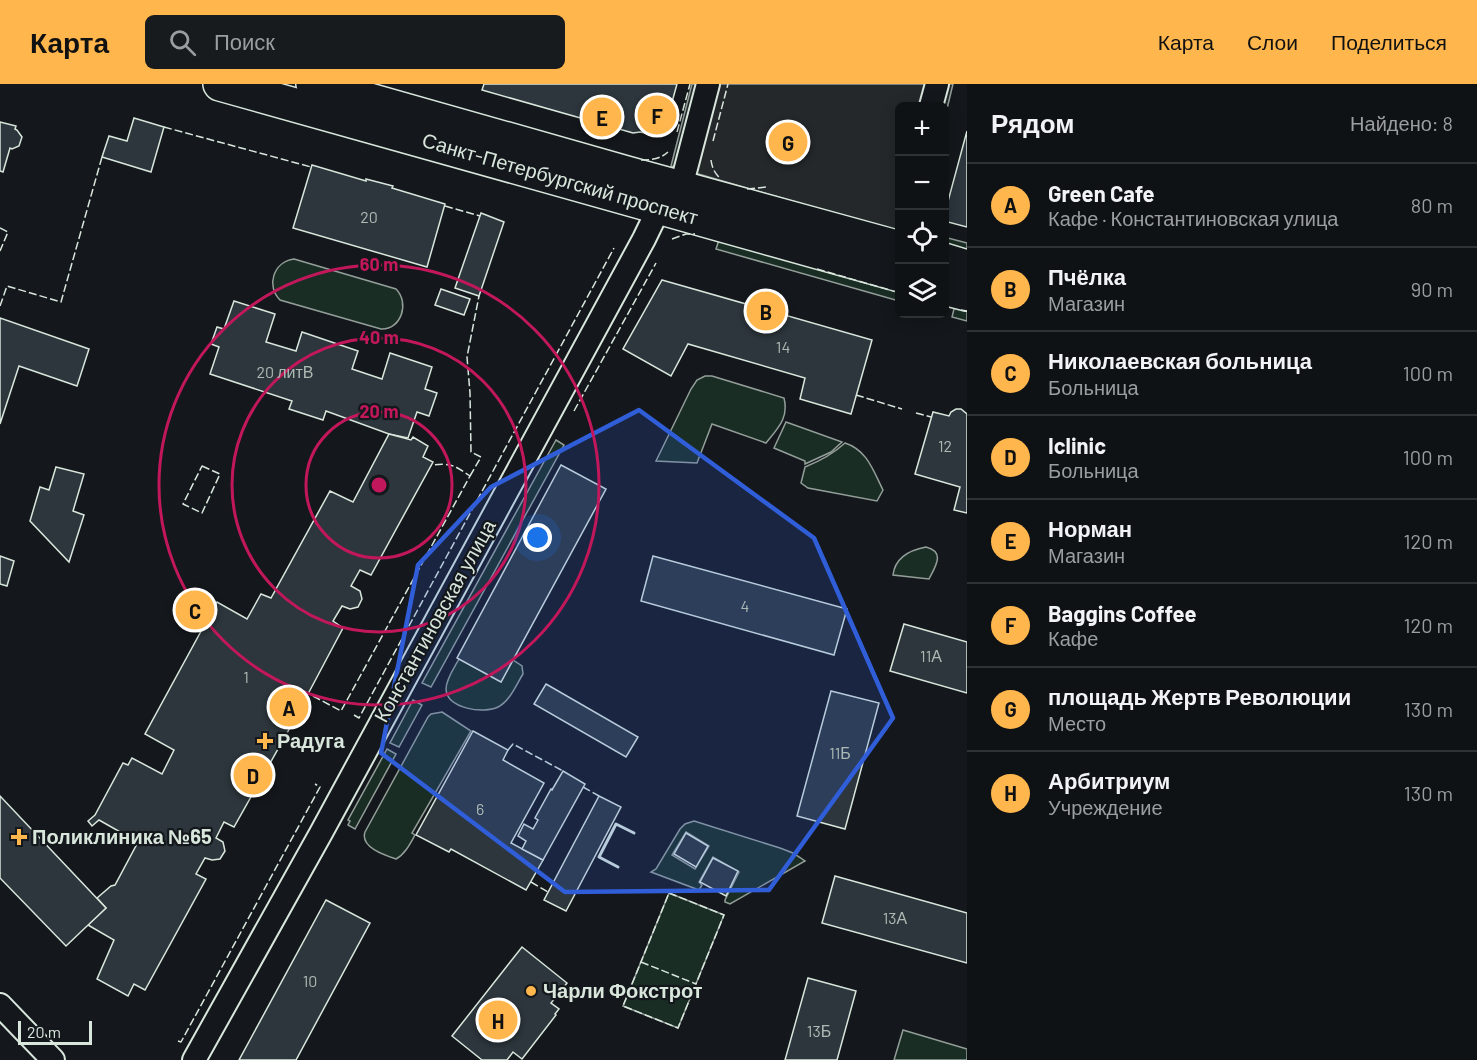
<!DOCTYPE html>
<html lang="ru">
<meta charset="utf-8">
<style>
body{margin:0;font-family:Barlow,sans-serif;background:#181b1e;color:#f1f3f6}
.controls{position:absolute;right:18px;top:18px;display:grid;overflow:hidden;border-radius:9px;box-shadow:0 3px 15px #0003}
.controls button{width:54px;height:54px;display:grid;place-items:center;padding:0;border:0;border-bottom:2px solid #2f3234;background:#0f1215;color:#f1f3f6;font:30px sans-serif}
.scale{position:absolute;left:18px;bottom:15px;width:74px;box-sizing:border-box;padding-left:6px;border:3px solid #d8e6dc;border-top:0;font-size:16px;line-height:21px;white-space:nowrap;color:#d8e6dc;-webkit-text-stroke:4px #14181c;paint-order:stroke}
.you{position:absolute;left:538px;top:454px;width:21px;height:21px;margin:-15px;border:4px solid #fff;border-radius:50%;background:#1a73e8;box-shadow:0 0 0 9px #1a73e833}
.badge{display:grid;place-items:center;width:39px;height:39px;border-radius:50%;background:#ffb74d;color:#111;font-size:20px;font-weight:700}
.pin{position:absolute;translate:-50% -50%;border:3px solid #fff;box-shadow:0 2px 6px #0006}
.list{margin:0;padding:0;list-style:none}
h2{display:flex;justify-content:space-between;align-items:center;height:78px;margin:0;padding:0 24px;font-size:26px}
h2 small{font-size:20px;font-weight:400;color:#9b9ea0}
.list li{display:grid;grid-template-columns:39px 1fr auto;gap:18px;align-items:center;box-sizing:border-box;height:84px;padding:0 24px;border-top:2px solid #2f3234}
.list b{display:block;font-size:22px;white-space:nowrap}
.list p{margin:0;font-size:20px;white-space:nowrap;color:#9b9ea0}
.list em{font-size:20px;font-style:normal;color:#9b9ea0}
.icon{flex:none;width:33px;height:33px;fill:none;stroke:currentColor;stroke-width:2;stroke-linecap:round;stroke-linejoin:round}
.map{position:relative;flex:none;width:967px;height:976px;overflow:hidden}
header{display:flex;align-items:center;gap:36px;box-sizing:border-box;height:84px;padding:0 30px;background:#ffb74d;color:#111}
header strong{font-size:28px}
nav{display:flex;gap:33px;margin-inline-start:auto;font-size:21px}
.search{width:420px;height:54px;background:#181b1e;display:flex;align-items:center;gap:15px;box-sizing:border-box;padding:0 21px;border-radius:9px;color:#9b9ea0;font-size:22px}
main{display:flex}
aside{flex:1;background:#0f1215}
.map>svg:first-child{display:block}
.green{fill:#1a2d24;stroke:#939e99;stroke-width:1.5;fill-rule:evenodd}
.parking{fill:#24282b;stroke:#939e99;stroke-width:1.5}
.building{fill:#2c363c;stroke:#d8e6dc;stroke-width:1.5}
.lines{fill:none;stroke-linecap:round;stroke-linejoin:round}
.minor-casing{stroke:#d8e6dc;stroke-width:26}
.primary-casing{stroke:#d8e6dc;stroke-width:36}
.minor{stroke:#14181c;stroke-width:22}
.primary{stroke:#14181c;stroke-width:33}
.fence{stroke:#d8e6dc;stroke-width:1.5;stroke-dasharray:8 3;stroke-linecap:butt}
.wall{stroke:#d8e6dc;stroke-width:3}
.marked{fill:#305dd8;fill-opacity:0.2;stroke:#305dd8;stroke-width:4.5;stroke-linejoin:round}
.ring{fill:none;stroke:#c2185b;stroke-width:3}
.poi-dot{fill:#ffb74d;stroke:#14181c;stroke-width:2}
.labels{text-anchor:middle;stroke-width:4.5;stroke-linejoin:round;paint-order:stroke}
.number-label{font-size:16px;fill:#adbab4}
.street-label{font-size:20px;fill:#d8e6dc;stroke:#14181c}
.poi-label{font-size:20px;font-weight:bold;fill:#d8e6dc;stroke:#14181c;text-anchor:start}
.centre{fill:#c2185b;stroke:#14181c;stroke-width:3}
.ring-label{font-size:18px;text-anchor:middle;font-weight:bold;fill:#c2185b;stroke:#14181c;stroke-width:4.5;stroke-linejoin:round;paint-order:stroke}
</style>
<header>
<strong>Карта</strong>
<div class="search"><svg class="icon" aria-label="search" viewBox="0 0 24 24"><circle cx="10" cy="10" r="6"/><path d="M15 15l6 6"/></svg>Поиск</div>
<nav><a>Карта</a><a>Слои</a><a>Поделиться</a></nav>
</header>
<main>
<div class="map">
<svg width="967" height="976" viewBox="0 0 967 976">
<rect width="100%" height="100%" fill="#14181c"/>
<g class="green">
<polygon points="720,153 899,206 899,217 716,165"/>
<polygon points="944,153 967,159 967,170 945,163"/>
<path d="M294,175l102,30c14,14 5,41 -15,40l-101,-29c-14,-14 -7,-38 14,-41z"/>
<polygon points="958,221 967,224 967,237 952,233 954,225"/>
<path d="M705,292h7l72,22c5,20 -6,30 -18,45l-54,-19 -15,39 -41,-2 35,-72 6,-9z"/>
<polygon points="786,338 842,358 831,368 805,380 805,377 774,364"/>
<polygon points="556,356 564,361 431,603 422,599"/>
<path d="M845,359c22,7 28,27 38,47l-6,11 -69,-13 -7,-5 4,-16c15,-6 28,-13 40,-24z"/>
<path d="M926,463c20,5 9,20 3,32l-36,-4c2,-17 17,-25 33,-28z"/>
<path d="M459,575l42,23 12,-22 9,6 1,8c-7,11 -13,27 -25,33 -14,7 -51,2 -52,-18 0,-10 8,-21 13,-30z"/>
<polygon points="413,616 422,621 399,663 390,659"/>
<path d="M442,628l29,19 -59,102 3,2c-5,9 -10,19 -19,24 -12,-4 -36,-12 -31,-27l63,-115 3,-3z"/>
<polygon points="387,665 396,670 355,745 348,741 350,737 348,736"/>
<path d="M694,737l86,27 13,5 12,8 -75,43 -5,-2v-2l14,-28 -26,-15 -14,25 3,3 -3,5 -48,-18 5,-3 24,-40 5,-5zM686,748l23,14 -14,23 -23,-14z"/>
<polygon points="669,809 724,831 678,944 623,922"/>
<polygon points="903,946 967,965 967,976 894,976"/>
</g>
<polygon class="parking" points="692,0 953,0 945,33 944,22 900,22 899,148 671,82"/>
<g class="building">
<polygon points="484,0 677,0 669,29 662,36 660,44 650,50 640,48 633,49 482,6"/>
<polygon points="134,34 164,43 151,88 102,73 109,52 127,57"/>
<polygon points="0,38 16,42 15,45 17,46 22,53 19,62 12,65 10,64 3,88 0,87"/>
<polygon points="967,47 967,143 944,137 944,132"/>
<polygon points="312,81 366,97 366,95 393,102 392,104 445,120 427,183 293,144"/>
<polygon points="481,129 504,138 479,212 455,204"/>
<polygon points="662,196 872,256 851,330 800,315 805,294 688,260 671,292 623,265"/>
<polygon points="441,205 470,215 464,231 435,221"/>
<polygon points="234,217 275,230 266,258 296,267 302,248 358,267 352,285 382,295 390,269 432,283 425,305 437,309 429,332 417,328 408,354 389,350 326,327 323,336 289,325 292,317 210,290 219,263 211,260 217,243 224,245"/>
<polygon points="0,234 89,265 77,302 19,282 0,340"/>
<polygon points="956,325 961,325 967,330 967,429 954,426 960,403 915,390 933,328 949,332 951,328"/>
<polygon points="389,350 411,356 413,353 428,362 423,373 433,378 371,491 360,486 351,502 360,507 362,515 358,523 350,525 342,522 333,537 343,544 291,642 234,743 224,738 216,754 223,758 225,767 220,775 212,776 205,774 196,790 206,795 145,906 134,900 128,912 97,895 114,856 88,841 106,824 97,814 111,802 115,801 138,758 99,736 92,742 88,737 95,731 123,679 128,681 132,674 162,690 174,666 145,650 217,518 247,535 261,510 271,514 330,407 353,418"/>
<polygon points="561,381 606,405 501,598 457,574"/>
<polygon points="56,383 84,390 73,427 84,431 69,478 30,437 40,403 49,406"/>
<polygon points="0,472 14,477 7,502 0,500"/>
<polygon points="653,472 847,525 834,571 641,517"/>
<polygon points="904,540 967,558 967,609 890,587"/>
<polygon points="546,600 638,653 626,673 534,620"/>
<polygon points="831,607 879,619 845,745 797,732"/>
<polygon points="473,647 508,666 503,676 544,699 511,759 543,776 526,806 451,765 449,768 416,751"/>
<polygon points="563,687 585,700 543,776 522,765 526,757 518,752 524,740 533,745 538,736 535,734 551,705 552,706"/>
<polygon points="0,712 106,824 66,862 0,794"/>
<polygon points="599,712 621,723 566,827 544,816"/>
<polygon points="686,749 708,762 696,783 674,770"/>
<polygon points="713,774 738,787 726,812 700,798"/>
<polygon points="835,792 967,829 967,879 822,839"/>
<polygon points="326,816 370,839 296,976 239,976"/>
<polygon points="522,863 567,899 551,919 559,925 555,930 556,931 522,975 513,968 507,976 482,976 452,952"/>
<polygon points="808,894 856,907 837,976 785,976"/>
</g>
<g class="lines">
<defs>
<g id="minor">
<polyline points="931,22 937,0"/>
<polyline points="0,921 53,976"/>
<polyline points="194,976 321,749 644,155 659,124 681,103 708,0"/>
</g>
<g id="primary">
<polyline points="220,0 900,191"/>
<polyline points="313,0 627,89 900,164"/>
<polyline points="944,176 967,183"/>
<polyline points="944,204 967,210"/>
</g>
</defs>
<use href="#minor" class="minor-casing"/>
<use href="#primary" class="primary-casing"/>
<use href="#minor" class="minor"/>
<use href="#primary" class="primary"/>
<g class="fence">
<polyline points="164,43 311,83"/>
<polyline points="677,48 690,0"/>
<polyline points="713,57 728,0"/>
<path d="M641,76c11,0 19,-1 27,-8"/>
<path d="M711,76c1,8 4,14 10,19"/>
<polyline points="747,105 767,103"/>
<polyline points="445,122 480,132"/>
<polyline points="0,144 8,148 0,167"/>
<polyline points="672,155 686,150 695,150"/>
<polyline points="817,185 900,209"/>
<polyline points="0,222 7,202 61,218 102,73"/>
<polyline points="961,226 967,227"/>
<polyline points="856,311 902,325"/>
<polyline points="574,327 656,179"/>
<polyline points="916,329 931,333"/>
<polygon points="202,382 220,390 202,429 183,420"/>
<polyline points="470,392 481,373 471,368 470,309 467,273 479,212"/>
<path d="M313,612l28,15 129,-235c-16,-11 -19,-13 -39,-11"/>
<polyline points="354,631 359,634 614,164"/>
<polyline points="508,666 513,660 563,687"/>
<polyline points="583,703 599,712"/>
<polyline points="531,798 548,808"/>
<polygon points="669,809 724,831 678,944 623,922"/>
<polyline points="641,878 696,900"/>
<polyline points="178,957 181,958 320,703 315,700"/>
</g>
<polyline class="wall" points="618,783 599,773 616,740 634,749"/>
</g>
<path class="marked" d="M639,326l175,128 79,180 -124,172 -204,2 -184,-139 37,-188 73,-78z"/>
<g class="ring">
<circle cx="379" cy="401" r="73"/>
<circle cx="379" cy="401" r="147"/>
<circle cx="379" cy="401" r="220"/>
</g>
<g class="poi-dot">
<path d="M262 648h6v6h6v6h-6v6h-6v-6h-6v-6h6z"/>
<path d="M16 744h6v6h6v6h-6v6h-6v-6h-6v-6h6z"/>
<circle cx="531" cy="907" r="6"/>
</g>
<g class="labels">
<g class="number-label">
<text x="369" y="139">20</text>
<text x="783" y="269">14</text>
<text x="285" y="294">20 литВ</text>
<text x="945" y="368">12</text>
<text x="745" y="528">4</text>
<text x="931" y="578">11А</text>
<text x="246" y="599">1</text>
<text x="840" y="675">11Б</text>
<text x="480" y="731">6</text>
<text x="895" y="840">13А</text>
<text x="310" y="903">10</text>
<text x="819" y="953">13Б</text>
</g>
<g class="street-label">
<text transform="translate(560 95) rotate(16)" y="7">Санкт-Петербургский проспект</text>
<text transform="translate(435 537) rotate(-61)" y="7">Константиновская улица</text>
</g>
<g class="poi-label">
<text x="277" y="664">Радуга</text>
<text x="32" y="760">Поликлиника №65</text>
<text x="543" y="914">Чарли Фокстрот</text>
</g>
</g>
<circle cx="379" cy="401" r="9" class="centre"/>
<g class="ring-label">
<text x="379" y="187">60 m</text>
<text x="379" y="260">40 m</text>
<text x="379" y="334">20 m</text>
</g>
</svg>
<div class="controls">
<button>+</button>
<button>−</button>
<button><svg class="icon" aria-label="locate" viewBox="0 0 24 24"><circle cx="12" cy="12" r="6"/><path d="M12 2v4M12 18v4M2 12h4M18 12h4"/></svg></button>
<button><svg class="icon" aria-label="layers" viewBox="0 0 24 24"><path d="M12 4l9 5-9 5-9-5zM3 14l9 5 9-5"/></svg></button>
</div>
<div class="scale">20 m</div>
<div class="you"></div>
<div class="pin badge" style="left:289px;top:623px">A</div>
<div class="pin badge" style="left:766px;top:227px">B</div>
<div class="pin badge" style="left:195px;top:526px">C</div>
<div class="pin badge" style="left:253px;top:691px">D</div>
<div class="pin badge" style="left:602px;top:33px">E</div>
<div class="pin badge" style="left:657px;top:31px">F</div>
<div class="pin badge" style="left:788px;top:58px">G</div>
<div class="pin badge" style="left:498px;top:936px">H</div>
</div>
<aside>
<h2>Рядом<small>Найдено: 8</small></h2>
<ul class="list">
<li><span class="badge">A</span><div><b>Green Cafe</b><p>Кафе · Константиновская улица</p></div><em>80 m</em></li>
<li><span class="badge">B</span><div><b>Пчёлка</b><p>Магазин</p></div><em>90 m</em></li>
<li><span class="badge">C</span><div><b>Николаевская больница</b><p>Больница</p></div><em>100 m</em></li>
<li><span class="badge">D</span><div><b>Iclinic</b><p>Больница</p></div><em>100 m</em></li>
<li><span class="badge">E</span><div><b>Норман</b><p>Магазин</p></div><em>120 m</em></li>
<li><span class="badge">F</span><div><b>Baggins Coffee</b><p>Кафе</p></div><em>120 m</em></li>
<li><span class="badge">G</span><div><b>площадь Жертв Революции</b><p>Место</p></div><em>130 m</em></li>
<li><span class="badge">H</span><div><b>Арбитриум</b><p>Учреждение</p></div><em>130 m</em></li>
</ul>
</aside>
</main>
